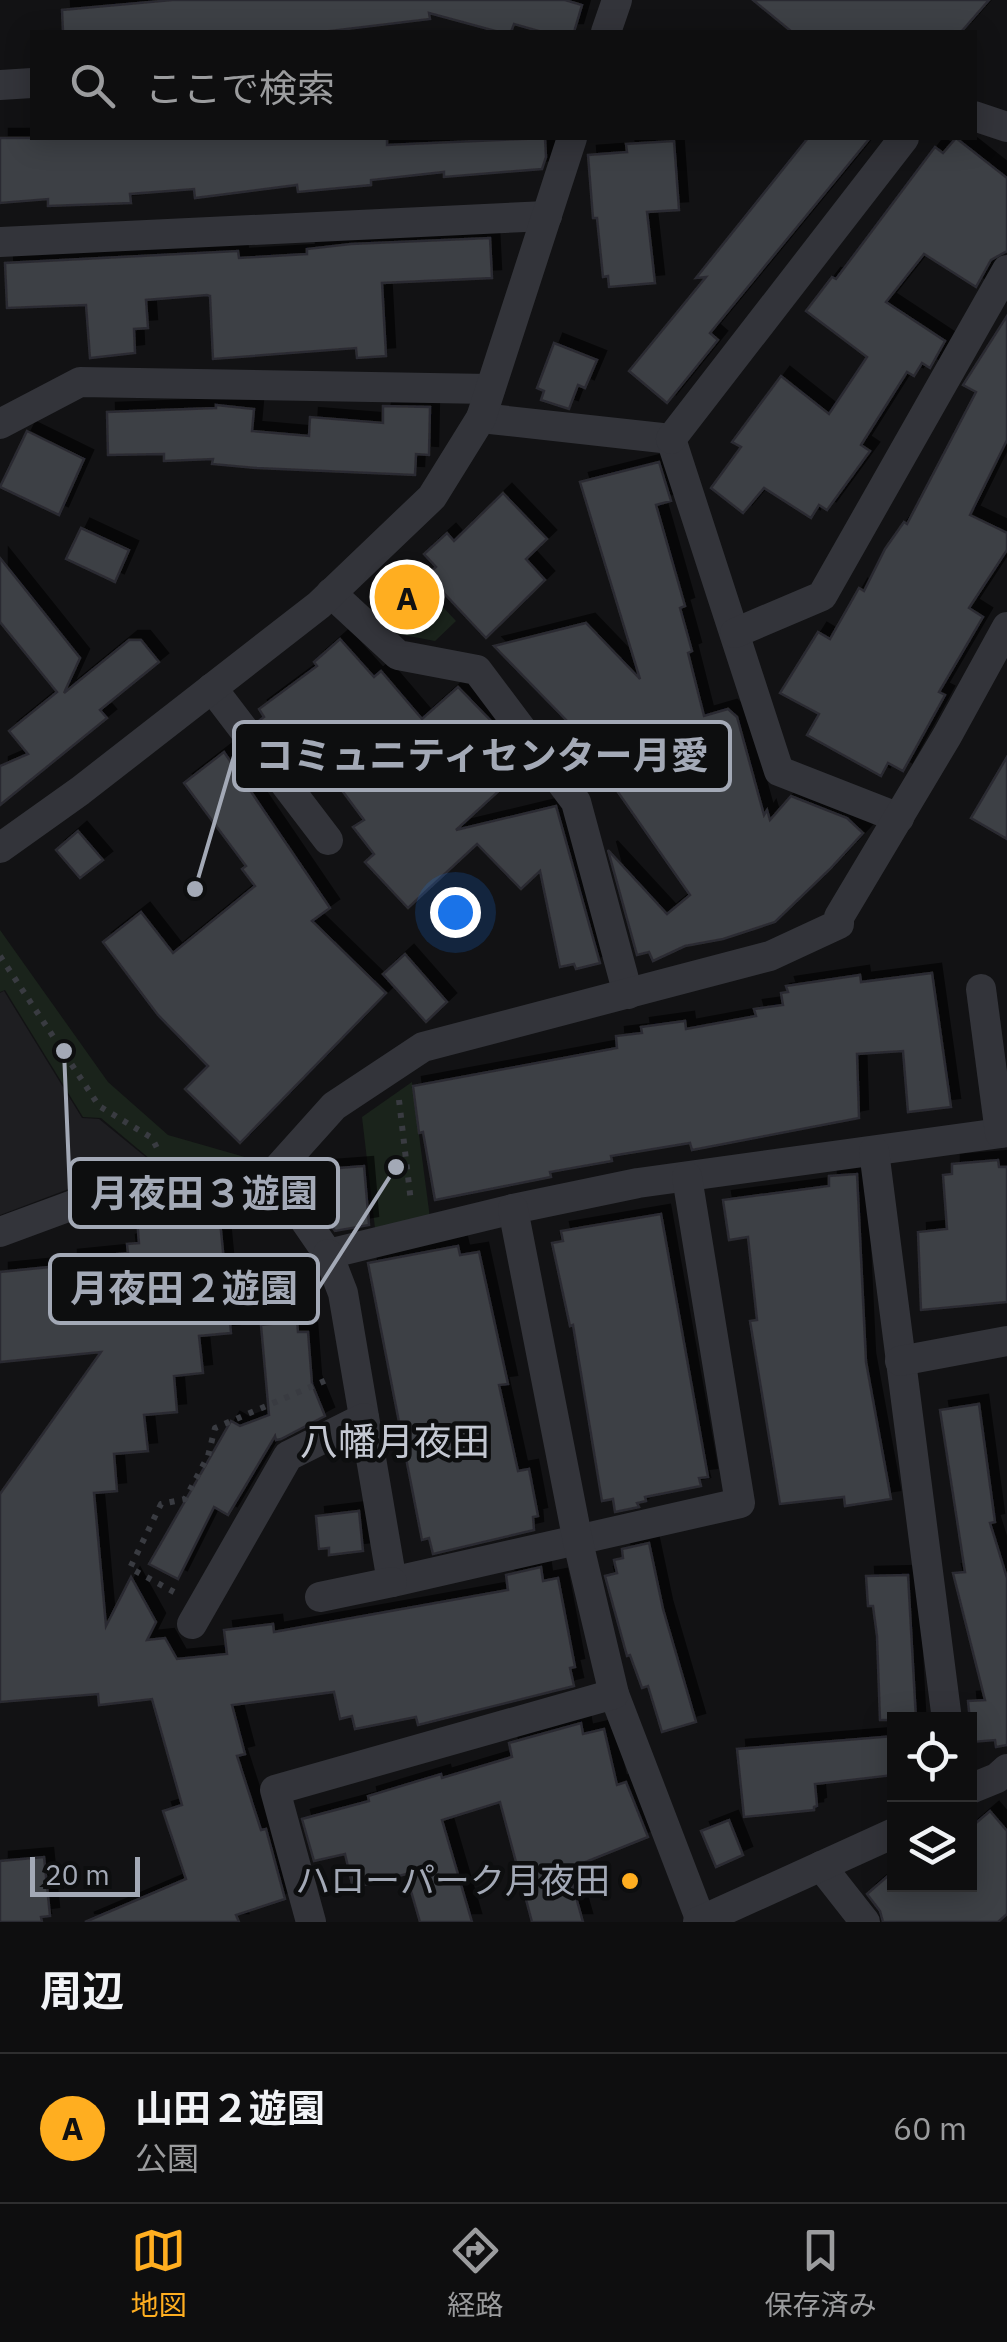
<!DOCTYPE html>
<html lang="ja">
<meta charset="utf-8">
<style>
body{margin:0;font-family:"IBM Plex Sans","Noto Sans JP",sans-serif;background:#171718;color:#f1f3f6}
.controls{position:absolute;right:30px;bottom:30px;display:grid;overflow:hidden;border-radius:0px;box-shadow:0 5px 25px #0003}
.controls button{width:90px;height:90px;display:grid;place-items:center;padding:0;border:0;border-bottom:2px solid #2e2e2f;background:#0e0e0f;color:#f1f3f6;font:50px sans-serif}
.scale{position:absolute;left:30px;bottom:25px;width:110px;box-sizing:border-box;padding-left:10px;border:5px solid #a3a9b6;border-top:0;font-size:28px;line-height:35px;white-space:nowrap;color:#a3a9b6;-webkit-text-stroke:8px #0d0e0f;paint-order:stroke}
.you{position:absolute;left:455px;top:912px;width:35px;height:35px;margin:-25px;border:8px solid #fff;border-radius:50%;background:#1a73e8;box-shadow:0 0 0 15px #1a73e833}
.badge{display:grid;place-items:center;width:65px;height:65px;border-radius:50%;background:#ffae20;color:#111;font-size:32px;font-weight:700}
.pin{position:absolute;translate:-50% -50%;border:5px solid #fff;box-shadow:0 2px 10px #0006}
.list{margin:0;padding:0;list-style:none}
h2{display:flex;justify-content:space-between;align-items:center;height:130px;margin:0;padding:0 40px;font-size:42px}
h2 small{font-size:32px;font-weight:400;color:#9b9c9e}
.list li{display:grid;grid-template-columns:65px 1fr auto;gap:30px;align-items:center;box-sizing:border-box;height:150px;padding:0 40px;border-top:2px solid #2e2e2f}
.list b{display:block;font-size:38px;white-space:nowrap}
.list p{margin:0;font-size:32px;white-space:nowrap;color:#9b9c9e}
.list em{font-size:32px;font-style:normal;color:#9b9c9e}
.icon{flex:none;width:55px;height:55px;fill:none;stroke:currentColor;stroke-width:2;stroke-linecap:round;stroke-linejoin:round}
.map{position:relative;flex:none;width:1007px;height:1922px;overflow:hidden}
.search{position:absolute;background:#0e0e0f;box-shadow:0 5px 25px #0003;left:30px;right:30px;top:30px;height:110px;display:flex;align-items:center;gap:25px;box-sizing:border-box;padding:0 35px;border-radius:0px;color:#9b9c9e;font-size:38px}
.sheet{height:280px;background:#0e0e0f}
nav{display:flex;justify-content:space-around;align-items:center;box-sizing:border-box;height:140px;border-top:2px solid #2e2e2f;background:#0e0e0f;font-size:28px;color:#9b9c9e}
nav a{display:grid;justify-items:center;gap:5px}
nav .on{color:#ffae20}
.map>svg:first-child{display:block}
.built{fill:#1e1e21}
.green{fill:#1a231b}
.building{fill:#3e3f45;stroke:#2c2c31;stroke-width:2.5;filter:url(#shadow)}
.lines{fill:none;stroke-linecap:round;stroke-linejoin:round}
.path{stroke:#393b41;stroke-width:6;stroke-dasharray:5 8;stroke-linecap:butt}
.minor{stroke:#33343a;stroke-width:30}
.poi-dot{fill:#ffae20;stroke:#0d0e0f;stroke-width:4}
.labels{text-anchor:middle;stroke-width:9;stroke-linejoin:round;paint-order:stroke}
.poi-label{font-size:35px;fill:#a3a9b6;stroke:#0d0e0f;text-anchor:end}
.neighbourhood-label{font-size:38px;fill:#c4c8d2;stroke:#0d0e0f}
.leader{fill:none;stroke:#a3a9b6;stroke-width:4}
.callout-dot{fill:#a3a9b6;stroke:#0d0e0f;stroke-width:4}
.callout{fill:#0d0e0f;stroke:#a3a9b6;stroke-width:4}
.callout-label{font-size:38px;text-anchor:middle;font-weight:bold;fill:#a3a9b6}
</style>
<div class="map">
<svg width="1007" height="1922" viewBox="0 0 1007 1922">
<defs>
<filter id="shadow"><feDropShadow dx="9" dy="-9" stdDeviation="0" flood-color="#0009"/></filter>
</defs>
<rect width="100%" height="100%" fill="#121214"/>
<polygon class="built" points="4,991 82,1118 99,1119 148,1159 0,1215 0,993"/>
<g class="green">
<polygon points="399,560 456,621 435,641 398,634 373,610 382,607 380,585 371,586"/>
<polygon points="0,930 108,1082 168,1135 269,1164 258,1174 150,1159 101,1118 83,1117 5,990 0,992"/>
<polygon points="412,1082 430,1218 375,1228 362,1117"/>
</g>
<g class="building">
<polygon points="172,0 565,0 582,5 574,32 542,32 514,24 511,32 499,32 429,13 430,19 322,32 63,32 62,10"/>
<polygon points="753,0 989,0 961,32 792,32"/>
<polygon points="0,138 387,138 387,145 545,138 546,157 542,169 444,177 444,172 371,180 371,185 298,192 297,185 195,198 194,189 130,194 131,203 48,206 48,199 0,203"/>
<polygon points="808,138 870,138 710,333 718,340 667,403 629,371 706,277 696,278"/>
<polygon points="956,138 1007,178 1007,251 991,260 976,287 924,254 886,302 945,341 930,368 922,363 914,376 907,372 861,445 870,451 827,510 819,505 811,518 764,488 743,513 711,488 741,447 732,442 781,376 829,414 867,357 806,311 832,277 836,279 935,147 943,153"/>
<polygon points="674,141 679,210 647,212 655,283 609,287 608,276 603,277 597,218 593,218 588,155 627,152 626,144"/>
<polygon points="490,238 492,278 382,283 386,356 357,358 356,348 213,359 210,296 207,295 146,300 148,328 134,329 135,353 90,358 86,305 7,308 5,263 238,251 239,258 307,254 307,249 351,244"/>
<polygon points="1007,316 1007,440 970,515 1007,533 1007,550 969,608 983,617 939,692 945,695 903,771 888,763 881,776 807,735 819,714 780,693 818,632 830,639 859,588 864,591 885,549 904,522 907,524 976,392 963,385"/>
<polygon points="554,343 597,360 585,388 578,385 569,409 541,400 544,391 537,388"/>
<polygon points="216,405 254,409 252,431 309,436 310,417 383,423 383,406 430,407 429,455 416,454 415,475 257,468 212,464 213,459 164,461 164,454 108,455 107,412 216,408"/>
<polygon points="27,431 84,459 59,515 0,487"/>
<polygon points="659,462 671,501 656,505 685,606 680,608 692,651 688,653 704,716 728,709 737,717 764,815 767,810 770,820 791,796 847,818 863,833 830,869 775,922 723,939 685,946 653,961 649,952 637,955 608,850 667,914 690,895 571,725 494,646 586,623 640,679 580,482"/>
<polygon points="503,493 547,539 526,559 545,580 486,638 427,575 436,567 424,554 447,533 454,541"/>
<polygon points="81,528 129,550 115,582 66,559"/>
<polygon points="0,558 80,658 64,693 129,640 141,640 159,662 100,710 107,718 0,805 0,766 28,754 9,731 57,692 0,622"/>
<polygon points="340,639 374,677 381,671 422,719 458,687 495,725 526,766 456,830 556,806 600,963 576,969 574,964 560,967 540,871 521,889 477,844 408,908 365,862 374,854 353,827 364,820 332,777 299,738 283,750 260,720 264,717 259,709 317,666 314,662"/>
<polygon points="224,752 330,908 312,921 386,993 240,1143 185,1089 208,1066 158,1015 103,942 141,912 173,953 255,886 242,869 246,866 184,783"/>
<polygon points="1007,757 1007,839 971,818"/>
<polygon points="78,831 103,860 80,878 56,850"/>
<polygon points="405,954 447,1002 426,1022 383,974"/>
<polygon points="932,973 951,1107 908,1112 903,1051 857,1054 859,1118 692,1150 690,1143 611,1156 612,1161 550,1172 551,1177 435,1200 423,1132 419,1133 413,1086 617,1048 616,1036 642,1033 641,1027 685,1021 686,1029 756,1016 754,1009 783,1005 781,993 788,992 786,986 860,975 861,982"/>
<polygon points="998,1160 999,1167 1007,1167 1007,1302 921,1310 918,1232 947,1229 943,1175 952,1174 952,1164"/>
<polygon points="364,1166 369,1225 335,1231 321,1211 319,1190 329,1189 327,1169"/>
<polygon points="857,1174 866,1362 891,1499 845,1506 844,1497 780,1504 750,1321 757,1320 748,1237 729,1240 723,1200 829,1186 829,1176"/>
<polygon points="219,1211 231,1333 199,1336 203,1373 174,1376 177,1412 144,1415 148,1451 114,1454 117,1491 94,1493 106,1626 131,1577 156,1622 147,1640 165,1638 177,1659 227,1654 224,1630 273,1624 274,1632 508,1590 506,1575 541,1567 543,1581 558,1578 575,1667 570,1668 574,1686 418,1725 416,1717 355,1729 352,1716 340,1719 334,1692 232,1705 245,1754 237,1756 261,1830 266,1829 285,1899 236,1915 239,1922 85,1922 186,1879 163,1811 182,1805 152,1699 99,1705 98,1694 0,1702 0,1494 101,1352 0,1362 0,1272 69,1265 69,1259 128,1253 127,1244 139,1243 137,1219"/>
<polygon points="661,1214 708,1477 699,1478 701,1486 645,1497 646,1501 637,1503 639,1507 615,1512 613,1499 602,1501 573,1325 570,1326 552,1243 563,1241 561,1231"/>
<polygon points="458,1246 460,1255 479,1252 508,1384 499,1385 518,1471 529,1469 538,1516 533,1517 534,1530 433,1554 429,1538 422,1540 368,1263"/>
<polygon points="297,1321 298,1332 308,1332 312,1384 325,1416 281,1439 276,1440 275,1436 228,1515 214,1507 178,1579 149,1564 231,1421 240,1426 269,1415 261,1325"/>
<polygon points="979,1404 995,1522 990,1523 1007,1578 1007,1745 996,1747 995,1740 972,1742 968,1701 985,1700 953,1573 965,1572 940,1410"/>
<polygon points="359,1511 363,1551 329,1555 329,1548 319,1549 316,1516"/>
<polygon points="649,1543 663,1609 696,1722 662,1732 648,1686 642,1688 630,1655 627,1656 605,1576 617,1573 614,1560 623,1558 622,1549"/>
<polygon points="908,1575 916,1720 880,1720 877,1636 873,1606 868,1606 866,1576"/>
<polygon points="581,1723 583,1734 604,1729 617,1785 626,1782 648,1837 568,1869 583,1922 532,1922 500,1802 442,1820 472,1922 420,1922 406,1874 353,1888 345,1854 314,1861 302,1819 369,1801 368,1796 441,1774 442,1778 512,1757 509,1743"/>
<polygon points="894,1736 894,1775 815,1784 817,1806 814,1807 814,1810 744,1817 737,1749"/>
<polygon points="990,1811 1007,1831 1007,1914 998,1922 883,1922 880,1911 867,1894 889,1875 894,1884 970,1884 970,1828"/>
<polygon points="729,1820 743,1855 716,1867 701,1831"/>
<polygon points="44,1857 50,1916 41,1917 42,1922 0,1922 0,1861"/>
</g>
<g class="lines">
<g class="path">
<polyline points="0,956 99,1106 152,1138 157,1148"/>
<polyline points="399,1100 411,1202"/>
<polyline points="174,1592 130,1568 161,1504 185,1499 208,1456 215,1428 329,1379"/>
</g>
<g class="minor">
<polyline points="606,32 617,0"/>
<polyline points="0,85 32,83"/>
<polyline points="974,116 1007,127"/>
<polyline points="0,242 547,216"/>
<polyline points="481,418 671,439"/>
<polyline points="0,424 80,382 490,389"/>
<polyline points="671,439 779,771 899,818"/>
<polyline points="671,439 904,138"/>
<polyline points="331,593 398,655 477,670 576,802 628,994"/>
<polyline points="1007,627 947,736 839,917 839,924 770,956 423,1047 334,1106 273,1174 328,1254 513,1209 638,1183 1007,1132"/>
<polyline points="735,633 822,596 1007,270"/>
<polyline points="212,688 328,840"/>
<polyline points="0,848 80,791 319,605 432,497 481,418 572,138"/>
<polyline points="981,989 1000,1133"/>
<polyline points="874,1151 947,1720"/>
<polyline points="0,1232 119,1188 171,1175 258,1190 273,1174"/>
<polyline points="328,1254 343,1293 392,1582 740,1503 687,1177"/>
<polyline points="900,1361 1007,1341"/>
<polyline points="320,1597 392,1582"/>
<polyline points="192,1624 288,1456 364,1418"/>
<polyline points="614,1694 701,1921"/>
<polyline points="970,1789 997,1778 1007,1769"/>
<polyline points="821,1866 865,1922"/>
<polyline points="311,1922 275,1790 614,1694 578,1542 513,1209"/>
<polyline points="698,1922 894,1833"/>
</g>
</g>
<circle class="poi-dot" cx="630" cy="1881" r="10"/>
<g class="labels">
<g class="poi-label">
<text x="610" y="1893">ハローパーク月夜田</text>
</g>
<g class="neighbourhood-label">
<text x="395" y="1455">八幡月夜田</text>
</g>
</g>
<path class="leader" d="M195 889L234 756M64 1051L70 1193M396 1167L318 1289"/>
<g class="callout-dot">
<circle cx="195" cy="889" r="10"/>
<circle cx="64" cy="1051" r="10"/>
<circle cx="396" cy="1167" r="10"/>
</g>
<g class="callout">
<rect x="234" y="722" width="496" height="68" rx="10"/>
<rect x="70" y="1159" width="268" height="68" rx="10"/>
<rect x="50" y="1255" width="268" height="68" rx="10"/>
</g>
<g class="callout-label">
<text x="482" y="769">コミュニティセンター月愛</text>
<text x="204" y="1207">月夜田３遊園</text>
<text x="184" y="1302">月夜田２遊園</text>
</g>
</svg>
<div class="controls">
<button><svg class="icon" aria-label="locate" viewBox="0 0 24 24"><circle cx="12" cy="12" r="6"/><path d="M12 2v4M12 18v4M2 12h4M18 12h4"/></svg></button>
<button><svg class="icon" aria-label="layers" viewBox="0 0 24 24"><path d="M12 4l9 5-9 5-9-5zM3 14l9 5 9-5"/></svg></button>
</div>
<div class="scale">20 m</div>
<div class="you"></div>
<div class="pin badge" style="left:407px;top:597px">A</div>
<div class="search"><svg class="icon" aria-label="search" viewBox="0 0 24 24"><circle cx="10" cy="10" r="6"/><path d="M15 15l6 6"/></svg>ここで検索</div>
</div>
<section class="sheet">
<h2>周辺<small></small></h2>
<ul class="list">
<li><span class="badge">A</span><div><b>山田２遊園</b><p>公園</p></div><em>60 m</em></li>
</ul>
</section>
<nav>
<a class="on"><svg class="icon" aria-label="map" viewBox="0 0 24 24"><path d="M3 6l6-2 6 2 6-2v14l-6 2-6-2-6 2zM9 4v14M15 6v14"/></svg>地図</a>
<a><svg class="icon" aria-label="directions" viewBox="0 0 24 24"><path d="M12 3l9 9-9 9-9-9zM9 14v-3h6M13 9l2 2-2 2"/></svg>経路</a>
<a><svg class="icon" aria-label="saved" viewBox="0 0 24 24"><path d="M7 4h10v16l-5-4-5 4z"/></svg>保存済み</a>
</nav>
